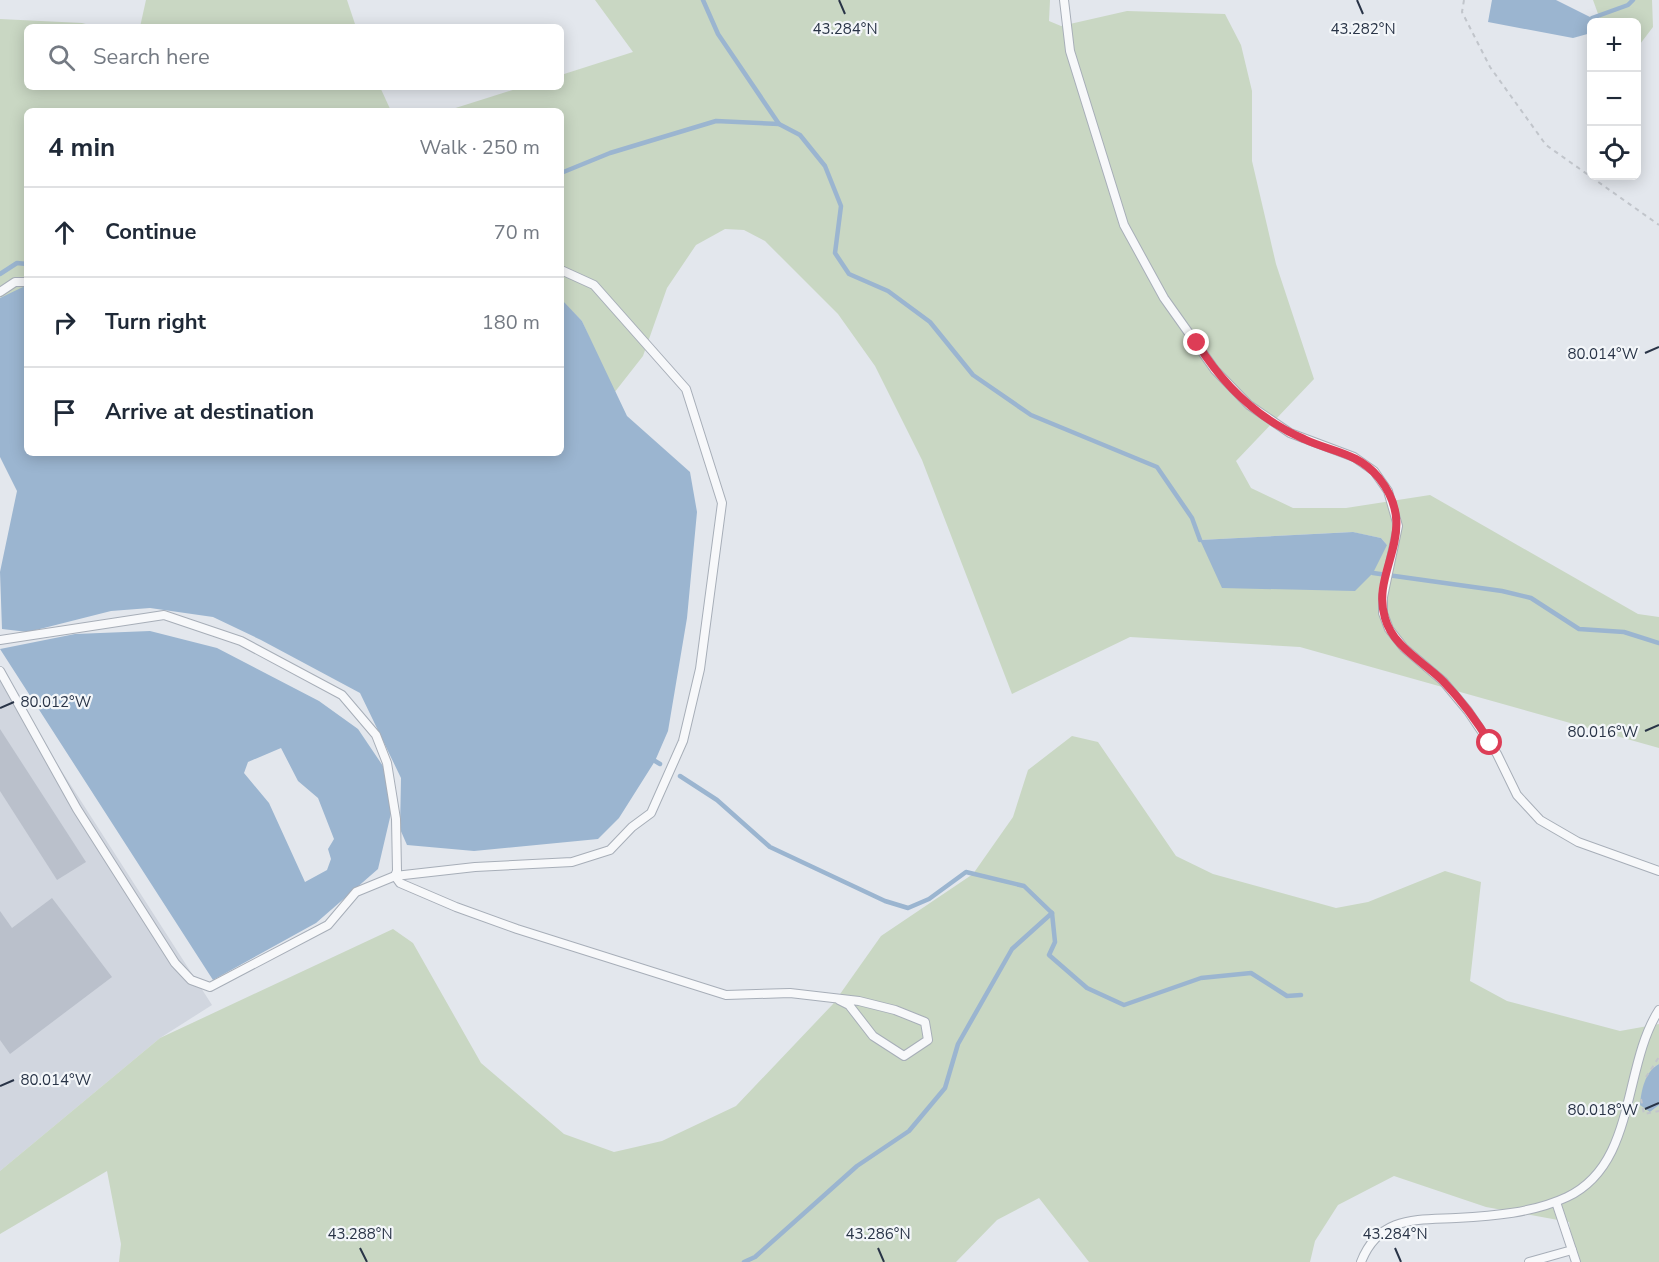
<!DOCTYPE html>
<meta charset="utf-8">
<style>
body{margin:0;font-family:"Nunito Sans",sans-serif;background:#f6f6f7;color:#1f2937}
.controls{position:absolute;right:18px;top:18px;display:grid;overflow:hidden;border-radius:9px;box-shadow:0 3px 15px #0003}
.controls button{width:54px;height:54px;display:grid;place-items:center;padding:0;border:0;border-bottom:2px solid #e0e1e3;background:#fff;color:#1f2937;font:30px sans-serif}
.stop{position:absolute;width:18px;height:18px;margin:-14px;border:4px solid #dd3d56;border-radius:50%;background:#fff}
.stop.end{background:#dd3d56;border-color:#fff;box-shadow:0 2px 6px #0008}
.list{margin:0;padding:0;list-style:none}
h2{display:flex;justify-content:space-between;align-items:center;height:78px;margin:0;padding:0 24px;font-size:26px}
h2 small{font-size:20px;font-weight:400;color:#747a83}
.list li{display:grid;grid-template-columns:39px 1fr auto;gap:18px;align-items:center;box-sizing:border-box;height:90px;padding:0 24px;border-top:2px solid #e0e1e3}
.list b{display:block;font-size:22px;white-space:nowrap}
.list em{font-size:20px;font-style:normal;color:#747a83}
.icon{flex:none;width:33px;height:33px;fill:none;stroke:currentColor;stroke-width:2;stroke-linecap:round;stroke-linejoin:round}
.map{position:relative;flex:none;width:1659px;height:1262px;overflow:hidden}
.search{position:absolute;background:#fff;box-shadow:0 3px 15px #0003;left:24px;top:24px;width:540px;height:66px;display:flex;align-items:center;gap:15px;box-sizing:border-box;padding:0 21px;border-radius:9px;color:#747a83;font-size:22px}
.panel{position:absolute;background:#fff;box-shadow:0 3px 15px #0003;left:24px;top:108px;width:540px;height:348px;border-radius:9px}
.map>svg:first-child{display:block}
.built{fill:#d1d6df}
.green{fill:#c9d7c3;fill-rule:evenodd}
.water{fill:#9bb5d0;fill-rule:evenodd}
.lines{fill:none;stroke-linecap:round;stroke-linejoin:round}
.stream{stroke:#9bb5d0;stroke-width:4.5}
.building{fill:#bac0cb}
.service-casing{stroke:#a7aeb8;stroke-width:10}
.path{stroke:#c1c5cb;stroke-width:2;stroke-dasharray:4.5 4.5;stroke-linecap:butt}
.service{stroke:#f7f8fa;stroke-width:8}
.route{stroke:#dd3d56;stroke-width:8}
.ticks{fill:none;stroke:#293447;stroke-width:2}
.ticks-label{font-size:15px;text-anchor:middle;fill:#293447;stroke:#f3f6f9;stroke-width:4.5;stroke-linejoin:round;paint-order:stroke}
</style>
<div class="map">
<svg width="1659" height="1262" viewBox="0 0 1659 1262">
<rect width="100%" height="100%" fill="#e3e7ed"/>
<polygon class="built" points="0,675 212,1005 160,1038 0,1171"/>
<g class="green">
<polygon points="146,0 347,0 356,27 140,27"/>
<path d="M595,0h455l-1,21 12,5 66,-15 98,3 16,31 11,46v70l24,103 38,115 -78,82 15,27 42,20h53l84,-13 208,119 21,3v131l-359,-101 -170,-10 -118,57 -90,-234 -47,-94 -37,-52 -73,-73 -21,-11 -19,-1 -29,16 -29,43 -24,68 -29,37 -32,-72 -21,-21v-189h-115l76,-24h39v-12l72,-23zM1352,532l29,6 6,7 -187,-5z"/>
<polygon points="1593,0 1652,0 1653,27 1637,48 1636,22 1601,22"/>
<polygon points="0,19 82,23 97,27 27,27 27,87 380,87 391,111 27,111 27,288 0,298"/>
<polygon points="1072,736 1098,742 1176,856 1213,874 1336,908 1368,902 1445,871 1481,882 1470,981 1507,1001 1620,1031 1659,1024 1659,1064 1654,1067 1650,1112 1659,1105 1659,1262 1575,1262 1569,1222 1486,1207 1394,1176 1338,1205 1315,1241 1310,1262 1089,1262 1039,1198 997,1220 956,1262 119,1262 121,1244 107,1171 0,1234 0,1171 160,1038 393,929 413,943 481,1063 564,1134 614,1152 662,1141 736,1106 833,1004 881,936 973,874 1013,817 1028,770"/>
</g>
<g class="water">
<polygon points="1492,0 1556,0 1592,18 1591,33 1573,38 1488,22"/>
<polygon points="23,287 27,288 27,453 561,453 561,300 563,301 582,321 627,416 690,472 697,512 687,618 668,731 655,761 619,818 598,839 474,851 407,845 400,829 401,778 360,693 261,640 213,617 150,608 111,611 28,632 2,629 0,572 17,491 0,457 0,298"/>
<polygon points="1353,532 1381,538 1387,545 1373,573 1355,591 1222,588 1200,540"/>
<path d="M150,631l67,17 102,53 39,28 29,43 5,37 -14,60 -62,54 -103,57 -213,-331 75,-15zM281,748l17,33 20,17 16,41 -6,10 3,10 -4,11 -22,12 -36,-79 -25,-30 4,-11z"/>
<path d="M1659,1064v41l-9,7 -10,-7c1,-14 5,-34 19,-41z"/>
</g>
<g class="lines">
<g class="stream">
<polyline points="703,0 718,34 779,124"/>
<polyline points="1592,18 1628,5 1633,0"/>
<polyline points="561,173 610,153 716,121 779,124 800,135 825,166 841,206 835,253 849,274 888,291 930,322 973,375 1031,415 1157,467 1192,518 1200,540"/>
<polyline points="0,274 17,263 27,264"/>
<polyline points="1373,573 1502,591 1531,598 1579,629 1624,632 1659,643"/>
<polyline points="655,761 660,764"/>
<polyline points="680,776 717,800 770,847 885,901 908,908 929,899 966,872 1024,886 1052,913 1055,942 1049,955 1087,988 1124,1005 1201,978 1251,973 1287,996 1301,995"/>
<polyline points="744,1262 755,1257 857,1166 909,1131 945,1088 958,1044 1012,949 1052,913"/>
</g>
</g>
<g class="building">
<polygon points="0,729 86,862 57,880 0,791"/>
<polygon points="52,898 112,977 10,1054 0,1040 0,911 12,928"/>
</g>
<g class="lines">
<defs>
<g id="service">
<polyline points="1064,0 1070,51 1124,225 1164,298 1215,370 1249,405 1290,433 1354,457 1374,471 1388,491 1398,526 1383,597 1383,613 1389,629 1404,648 1443,681 1468,711 1497,754 1517,795 1540,820 1578,842 1659,871"/>
<polyline points="0,292 15,282 27,282"/>
<polyline points="0,640 164,615 241,641 342,695 376,735 387,763 396,819 397,871 395,876"/>
<polyline points="0,671 77,809 175,963 191,980 210,987 328,925 356,892 395,876 475,867 572,862 610,850 632,827 651,813 683,741 700,669 722,503 686,389 594,285 561,270"/>
<polyline points="395,876 400,883 456,907 517,929 726,995 790,993 859,1001 895,1010 925,1022 928,1040 904,1056 873,1036 849,1005 839,1000"/>
<polyline points="1556,1202 1576,1262"/>
<path d="M1361,1262c18,-46 55,-42 95,-44 37,-2 77,-5 111,-21 70,-33 55,-130 92,-187"/>
<polyline points="1529,1262 1572,1250"/>
</g>
</defs>
<use href="#service" class="service-casing"/>
<g class="path">
<polyline points="1464,0 1462,12 1490,67 1546,145 1659,225"/>
<polyline points="1646,1077 1659,1057"/>
<polyline points="1641,1099 1644,1114 1659,1111"/>
</g>
<use href="#service" class="service"/>
</g>
<g class="lines">
<path class="route" d="M1197,343c26,42 61,76 107,96 27,13 54,13 75,39 43,54 -9,92 6,140 8,29 38,43 58,63 18,19 34,40 47,62"/>
</g>
<path class="ticks" d="M839,0l6,14M1357,0l6,14M1645,353l14,-6M0,708l14,-6M1645,731l14,-6M0,1086l14,-6M1645,1109l14,-6M360,1248l7,14M878,1248l6,14M1395,1248l6,14"/>
<g class="ticks-label">
<text x="845" y="34">43.284°N</text>
<text x="1363" y="34">43.282°N</text>
<text x="1603" y="359">80.014°W</text>
<text x="56" y="707">80.012°W</text>
<text x="1603" y="737">80.016°W</text>
<text x="56" y="1085">80.014°W</text>
<text x="1603" y="1115">80.018°W</text>
<text x="360" y="1239">43.288°N</text>
<text x="878" y="1239">43.286°N</text>
<text x="1395" y="1239">43.284°N</text>
</g>
</svg>
<div class="controls">
<button>+</button>
<button>−</button>
<button><svg class="icon" aria-label="locate" viewBox="0 0 24 24"><circle cx="12" cy="12" r="6"/><path d="M12 2v4M12 18v4M2 12h4M18 12h4"/></svg></button>
</div>
<div class="stop" style="left:1490px;top:743px"></div>
<div class="stop end" style="left:1197px;top:343px"></div>
<div class="search"><svg class="icon" aria-label="search" viewBox="0 0 24 24"><circle cx="10" cy="10" r="6"/><path d="M15 15l6 6"/></svg>Search here</div>
<section class="panel">
<h2>4 min<small>Walk · 250 m</small></h2>
<ul class="list">
<li><svg class="icon" aria-label="ahead" viewBox="0 0 24 24"><path d="M12 20V5M6 11l6-6 6 6"/></svg><div><b>Continue</b></div><em>70 m</em></li>
<li><svg class="icon" aria-label="right" viewBox="0 0 24 24"><path d="M7 20v-9h11M14 6l5 5-5 5"/></svg><div><b>Turn right</b></div><em>180 m</em></li>
<li><svg class="icon" aria-label="arrive" viewBox="0 0 24 24"><path d="M6 21V4h12l-3 4 3 4H6"/></svg><div><b>Arrive at destination</b></div></li>
</ul>
</section>
</div>
